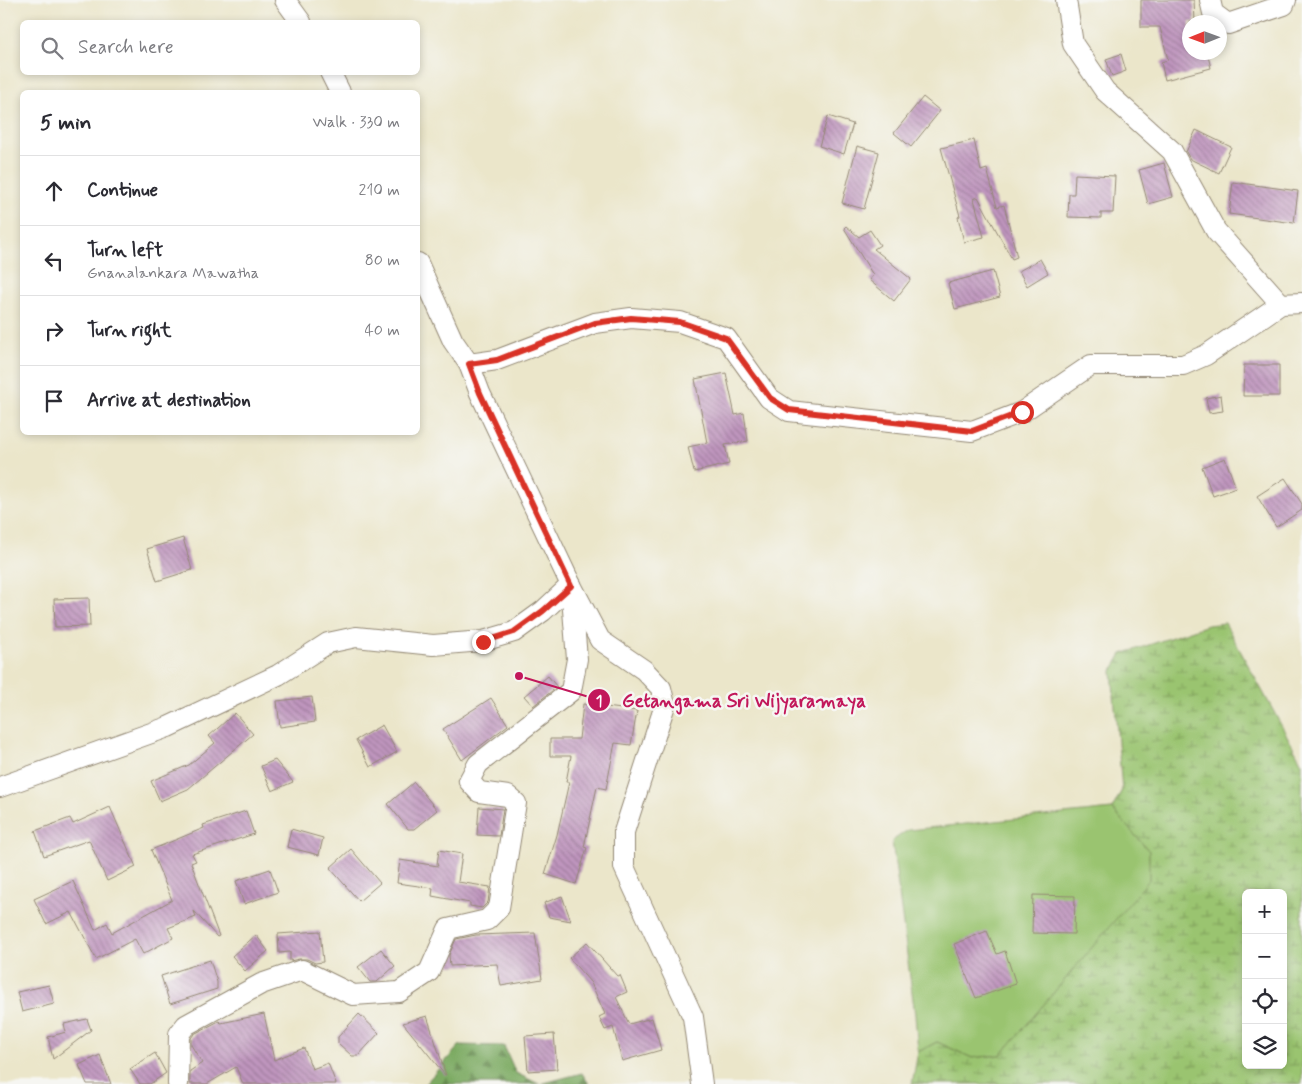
<!DOCTYPE html>
<meta charset="utf-8">
<style>
body{margin:0;font-family:Mynerve,sans-serif;background:#f7f7f7;color:#2b2b33}
.controls{position:absolute;right:15px;bottom:15px;display:grid;overflow:hidden;border-radius:8px;box-shadow:0 2px 8px #0003}
.controls button{width:45px;height:45px;display:grid;place-items:center;padding:0;border:0;border-bottom:1px solid #e1e1e2;background:#fff;color:#2b2b33;font:25px sans-serif}
.compass{position:absolute;left:1182px;top:15px;width:45px;height:45px;border-radius:50%;background:#fff;box-shadow:0 2px 8px #0003;rotate:269deg}
.stop{position:absolute;width:15px;height:15px;margin:-11px;border:4px solid #d93025;border-radius:50%;background:#fff}
.stop.end{background:#d93025;border-color:#fff;box-shadow:0 1px 5px #0008}
.list{margin:0;padding:0;list-style:none}
h2{display:flex;justify-content:space-between;align-items:center;height:65px;margin:0;padding:0 20px;font-size:21px}
h2 small{font-size:16px;font-weight:400;color:#7c7c81}
.list li{display:grid;grid-template-columns:32px 1fr auto;gap:15px;align-items:center;box-sizing:border-box;height:70px;padding:0 20px;border-top:1px solid #e1e1e2}
.list b{display:block;font-size:19px;white-space:nowrap}
.list p{margin:0;font-size:16px;white-space:nowrap;color:#7c7c81}
.list em{font-size:16px;font-style:normal;color:#7c7c81}
.icon{flex:none;width:28px;height:28px;fill:none;stroke:currentColor;stroke-width:2;stroke-linecap:round;stroke-linejoin:round}
.map{position:relative;flex:none;width:1302px;height:1084px;overflow:hidden}
.search{position:absolute;background:#fff;box-shadow:0 2px 8px #0003;left:20px;top:20px;width:400px;height:55px;display:flex;align-items:center;gap:12px;box-sizing:border-box;padding:0 18px;border-radius:8px;color:#7c7c81;font-size:19px}
.panel{position:absolute;background:#fff;box-shadow:0 2px 8px #0003;left:20px;top:90px;width:400px;height:345px;border-radius:8px}
.map>svg:first-child{display:block}
.green{fill:#9ac470;stroke:#6a7747}
.forest{fill:url(#forest-firs);stroke:#5b6a40}
.wetland{fill:url(#wetland-marsh);stroke:#6a7747;fill-rule:evenodd}
.building{fill:url(#building-back-hatch)}
.lines{fill:none;stroke-linecap:round;stroke-linejoin:round}
.minor-casing{stroke:#938874;stroke-width:22}
.minor{stroke:#fff;stroke-width:20}
.route{stroke:#d93025;stroke-width:6}
.leader{fill:none;stroke:#c2185b;stroke-width:2}
.callout-dot{fill:#c2185b;stroke:#f6f6f2;stroke-width:2}
.mark-label{font-size:15px;text-anchor:middle;font-weight:bold;fill:#fff}
.callout-label{font-size:19px;text-anchor:middle;font-weight:bold;fill:#c2185b;stroke:#f6f6f2;stroke-width:5;stroke-linejoin:round;paint-order:stroke}
</style>
<div class="map">
<svg width="1302" height="1084" viewBox="0 0 1302 1084">
<defs>
<pattern id="forest-firs" width="22" height="20" patternUnits="userSpaceOnUse" patternTransform="scale(1.25)"><rect width="22" height="20" fill="#7baa62"/><path d="M5 1l3.5 6h-7zM16 11l3.5 6h-7z" fill="#668b50"/></pattern>
<pattern id="wetland-marsh" width="20" height="14" patternUnits="userSpaceOnUse" patternTransform="scale(1.25)"><rect width="20" height="14" fill="#9ac470"/><path d="M1 5h8M5 5V1M11 12h8M15 12V8" fill="none" stroke="#7f9f5b"/></pattern>
<pattern id="building-back-hatch" width="6" height="6" patternUnits="userSpaceOnUse" patternTransform="scale(1.25)"><rect width="6" height="6" fill="#bf95be"/><path d="M-1 5l2 2M0 0l6 6M5-1l2 2" fill="none" stroke="#9c7a9a"/></pattern>
</defs>
<rect width="100%" height="100%" fill="#f6f6f2"/>
<filter id="ink" filterUnits="userSpaceOnUse"><feTurbulence type="fractalNoise" baseFrequency=".02" numOctaves="2"/><feDisplacementMap in="SourceGraphic" scale="10" xChannelSelector="R" yChannelSelector="G"/><feConvolveMatrix kernelMatrix="1 2 1 2 8 2 1 2 1" color-interpolation-filters="sRGB"/></filter>
<filter id="wash" filterUnits="userSpaceOnUse"><feTurbulence type="fractalNoise" baseFrequency=".0096" numOctaves="4" result="noise"/><feDisplacementMap in="SourceGraphic" scale="20" xChannelSelector="R" yChannelSelector="G"/><feGaussianBlur stdDeviation="1.12" result="paint"/><feColorMatrix in="noise" values="0 0 0 0 0 0 0 0 0 0 0 0 0 0 0 0 0 1.4 0 .05"/><feComposite in="paint" operator="in"/></filter>
<g filter="url(#wash)">
<rect width="100%" height="100%" fill="#ebe6ca"/>
<polygon class="green" points="1112,809 1149,851 1150,880 1001,1055 972,1058 937,1042 918,1052 915,1015 892,841 908,830"/>
<g class="forest">
<polygon points="460,1045 504,1046 516,1073 539,1084 425,1084"/>
<polygon points="582,1073 589,1084 540,1084"/>
</g>
<path class="wetland" d="M1225,623l77,140v321h-390l6,-32 19,-10 35,16 29,-3 148,-175v-29l-37,-42 10,-19 -10,-119 10,-17 86,-29zM1246,893h37v172h-37z"/>
<g id="blocks">
<g class="building">
<polygon points="1141,0 1194,0 1195,22 1190,22 1190,52 1207,52 1211,68 1165,80 1161,62 1168,60 1160,27 1141,27"/>
<polygon points="1121,54 1126,71 1112,76 1106,59"/>
<polygon points="923,97 940,111 911,147 894,133"/>
<polygon points="828,116 853,124 844,154 819,146"/>
<polygon points="1196,130 1231,147 1219,173 1190,159 1186,152"/>
<polygon points="974,140 981,171 987,169 997,207 1004,205 1017,257 1012,259 978,197 974,199 984,237 964,242 958,217 960,216 941,148"/>
<polygon points="857,146 879,152 864,209 842,203"/>
<polygon points="1164,163 1173,197 1148,204 1139,170"/>
<polygon points="1075,174 1115,176 1113,213 1101,213 1101,218 1068,217 1069,194 1074,194"/>
<polygon points="1233,182 1298,191 1294,223 1229,214"/>
<polygon points="846,226 859,237 870,230 880,245 874,249 911,279 894,301 869,280 873,275 844,228"/>
<polygon points="1040,259 1048,273 1027,286 1019,271"/>
<polygon points="993,271 1000,297 955,309 948,283"/>
<polygon points="1244,365 1279,365 1279,396 1243,396"/>
<polygon points="726,373 735,415 744,413 748,441 725,445 729,464 694,472 688,447 707,443 695,379"/>
<polygon points="1221,395 1223,411 1209,413 1206,398"/>
<polygon points="1225,458 1236,488 1213,496 1202,467"/>
<polygon points="1285,478 1302,504 1302,510 1276,527 1257,496"/>
<polygon points="183,538 192,570 157,581 147,549"/>
<polygon points="89,598 90,626 55,627 54,599"/>
<polygon points="548,676 557,687 533,706 524,696"/>
<polygon points="312,697 315,722 280,727 277,701"/>
<polygon points="491,698 508,725 462,760 443,729"/>
<polygon points="583,704 637,711 631,745 615,743 606,789 597,787 584,847 587,848 576,884 545,874 557,835 569,782 566,782 571,756 550,756 550,739 579,739"/>
<polygon points="235,713 253,734 188,789 160,801 151,781 189,765 215,743 209,736"/>
<polygon points="382,725 397,752 370,767 356,740"/>
<polygon points="275,760 293,782 272,791 261,766"/>
<polygon points="414,782 437,810 414,829 408,829 388,804"/>
<polygon points="110,807 136,867 107,881 89,840 44,856 35,831 70,818 73,824"/>
<polygon points="479,807 503,809 499,836 477,835"/>
<polygon points="246,811 254,834 192,854 196,861 191,863 219,936 217,937 194,911 196,917 168,928 173,938 143,954 135,939 96,959 71,912 46,924 34,899 73,881 95,930 107,923 112,933 172,900 151,850 204,828 203,825"/>
<polygon points="291,829 323,838 319,855 287,847"/>
<polygon points="351,849 380,883 359,901 330,868"/>
<polygon points="439,850 462,854 458,882 490,887 488,902 482,908 470,906 470,903 432,896 433,888 397,883 400,860 438,866 437,864"/>
<polygon points="270,869 278,892 244,904 236,881"/>
<polygon points="1033,895 1075,896 1074,934 1032,933"/>
<polygon points="562,896 571,921 549,917 544,903"/>
<polygon points="320,931 323,962 315,963 307,959 299,959 290,961 290,952 279,953 278,934"/>
<polygon points="987,931 997,954 1005,951 1016,984 976,998 954,944"/>
<polygon points="535,933 542,979 501,986 497,964 450,966 449,955 456,939 476,935"/>
<polygon points="256,935 268,951 245,971 232,956"/>
<polygon points="587,942 617,976 620,975 627,992 616,997 629,1024 652,1018 661,1050 622,1061 613,1027 605,1030 599,1017 605,1014 591,983 569,958"/>
<polygon points="381,949 395,966 377,982 370,982 358,967"/>
<polygon points="210,960 217,982 217,989 170,1004 161,976"/>
<polygon points="49,985 54,1004 22,1012 17,992"/>
<polygon points="264,1014 274,1060 304,1048 312,1069 328,1063 336,1084 243,1084 236,1067 207,1084 190,1084 190,1071 202,1063 191,1045 191,1038 194,1034 219,1021 221,1023"/>
<polygon points="359,1014 379,1033 358,1056 352,1056 338,1043 338,1037"/>
<polygon points="427,1016 446,1075 445,1075 403,1023"/>
<polygon points="87,1019 91,1030 53,1059 48,1037 66,1032 64,1024"/>
<polygon points="554,1034 557,1069 528,1071 525,1036"/>
<polygon points="155,1053 166,1073 150,1084 140,1084 130,1069"/>
<polygon points="100,1055 111,1084 87,1084 79,1065"/>
</g>
</g>
</g>
<g filter="url(#ink)">
<use href="#blocks" fill-opacity="0" stroke="#938874" stroke-width="1"/>
<g class="lines">
<defs>
<g id="minor">
<polyline points="285,0 301,22"/>
<polyline points="1066,0 1073,44 1105,91 1172,151 1216,231 1281,304"/>
<polyline points="1210,0 1213,13 1228,24 1284,5 1286,0"/>
<polyline points="330,72 340,92"/>
<polyline points="418,263 453,341 469,364 497,360 595,323 631,318 680,322 726,338 769,398 789,411 972,431 1022,412 1091,365 1183,365 1206,355 1281,304 1302,303"/>
<polyline points="469,364 480,393 571,585 600,640 644,670 661,688 665,705 624,832 624,867 693,1017 702,1084"/>
<polyline points="0,787 168,727 278,675 328,643 356,637 433,645 483,641 514,632 543,611 571,585"/>
<polyline points="178,1084 179,1034 186,1025 261,984 302,970 353,995 399,992 429,972 448,929 487,920 499,908 516,803 508,796 479,792 469,781 478,764 571,691 577,659 571,585"/>
</g>
</defs>
<use href="#minor" class="minor-casing"/>
<use href="#minor" class="minor"/>
</g>
</g>
<g class="lines" filter="url(#ink)">
<polyline class="route" points="483,642 514,632 543,611 571,586 480,393 469,364 497,360 595,323 631,318 680,322 726,338 770,398 789,410 972,431 1022,412"/>
</g>
<path class="leader" d="M519 676L599 700"/>
<g class="callout-dot">
<circle cx="519" cy="676" r="5"/>
<circle cx="599" cy="700" r="12"/>
</g>
<g class="mark-label">
<text x="599" y="706">1</text>
</g>
<g class="callout-label">
<text x="744" y="707">Getangama Sri Wijyaramaya</text>
</g>
</svg>
<div class="controls">
<button>+</button>
<button>−</button>
<button><svg class="icon" aria-label="locate" viewBox="0 0 24 24"><circle cx="12" cy="12" r="6"/><path d="M12 2v4M12 18v4M2 12h4M18 12h4"/></svg></button>
<button><svg class="icon" aria-label="layers" viewBox="0 0 24 24"><path d="M12 4l9 5-9 5-9-5zM3 14l9 5 9-5"/></svg></button>
</div>
<svg class="compass" viewBox="-18 -18 36 36"><path d="M0-13l5 13h-10z" fill="#e53935"/><path d="M0 13l5-13h-10z" fill="#7c7c81"/></svg>
<div class="stop" style="left:1022px;top:412px"></div>
<div class="stop end" style="left:483px;top:642px"></div>
<div class="search"><svg class="icon" aria-label="search" viewBox="0 0 24 24"><circle cx="10" cy="10" r="6"/><path d="M15 15l6 6"/></svg>Search here</div>
<section class="panel">
<h2>5 min<small>Walk · 330 m</small></h2>
<ul class="list">
<li><svg class="icon" aria-label="ahead" viewBox="0 0 24 24"><path d="M12 20V5M6 11l6-6 6 6"/></svg><div><b>Continue</b></div><em>210 m</em></li>
<li><svg class="icon" aria-label="left" viewBox="0 0 24 24"><path d="M17 20v-9H6M10 6l-5 5 5 5"/></svg><div><b>Turn left</b><p>Gnanalankara Mawatha</p></div><em>80 m</em></li>
<li><svg class="icon" aria-label="right" viewBox="0 0 24 24"><path d="M7 20v-9h11M14 6l5 5-5 5"/></svg><div><b>Turn right</b></div><em>40 m</em></li>
<li><svg class="icon" aria-label="arrive" viewBox="0 0 24 24"><path d="M6 21V4h12l-3 4 3 4H6"/></svg><div><b>Arrive at destination</b></div></li>
</ul>
</section>
</div>
